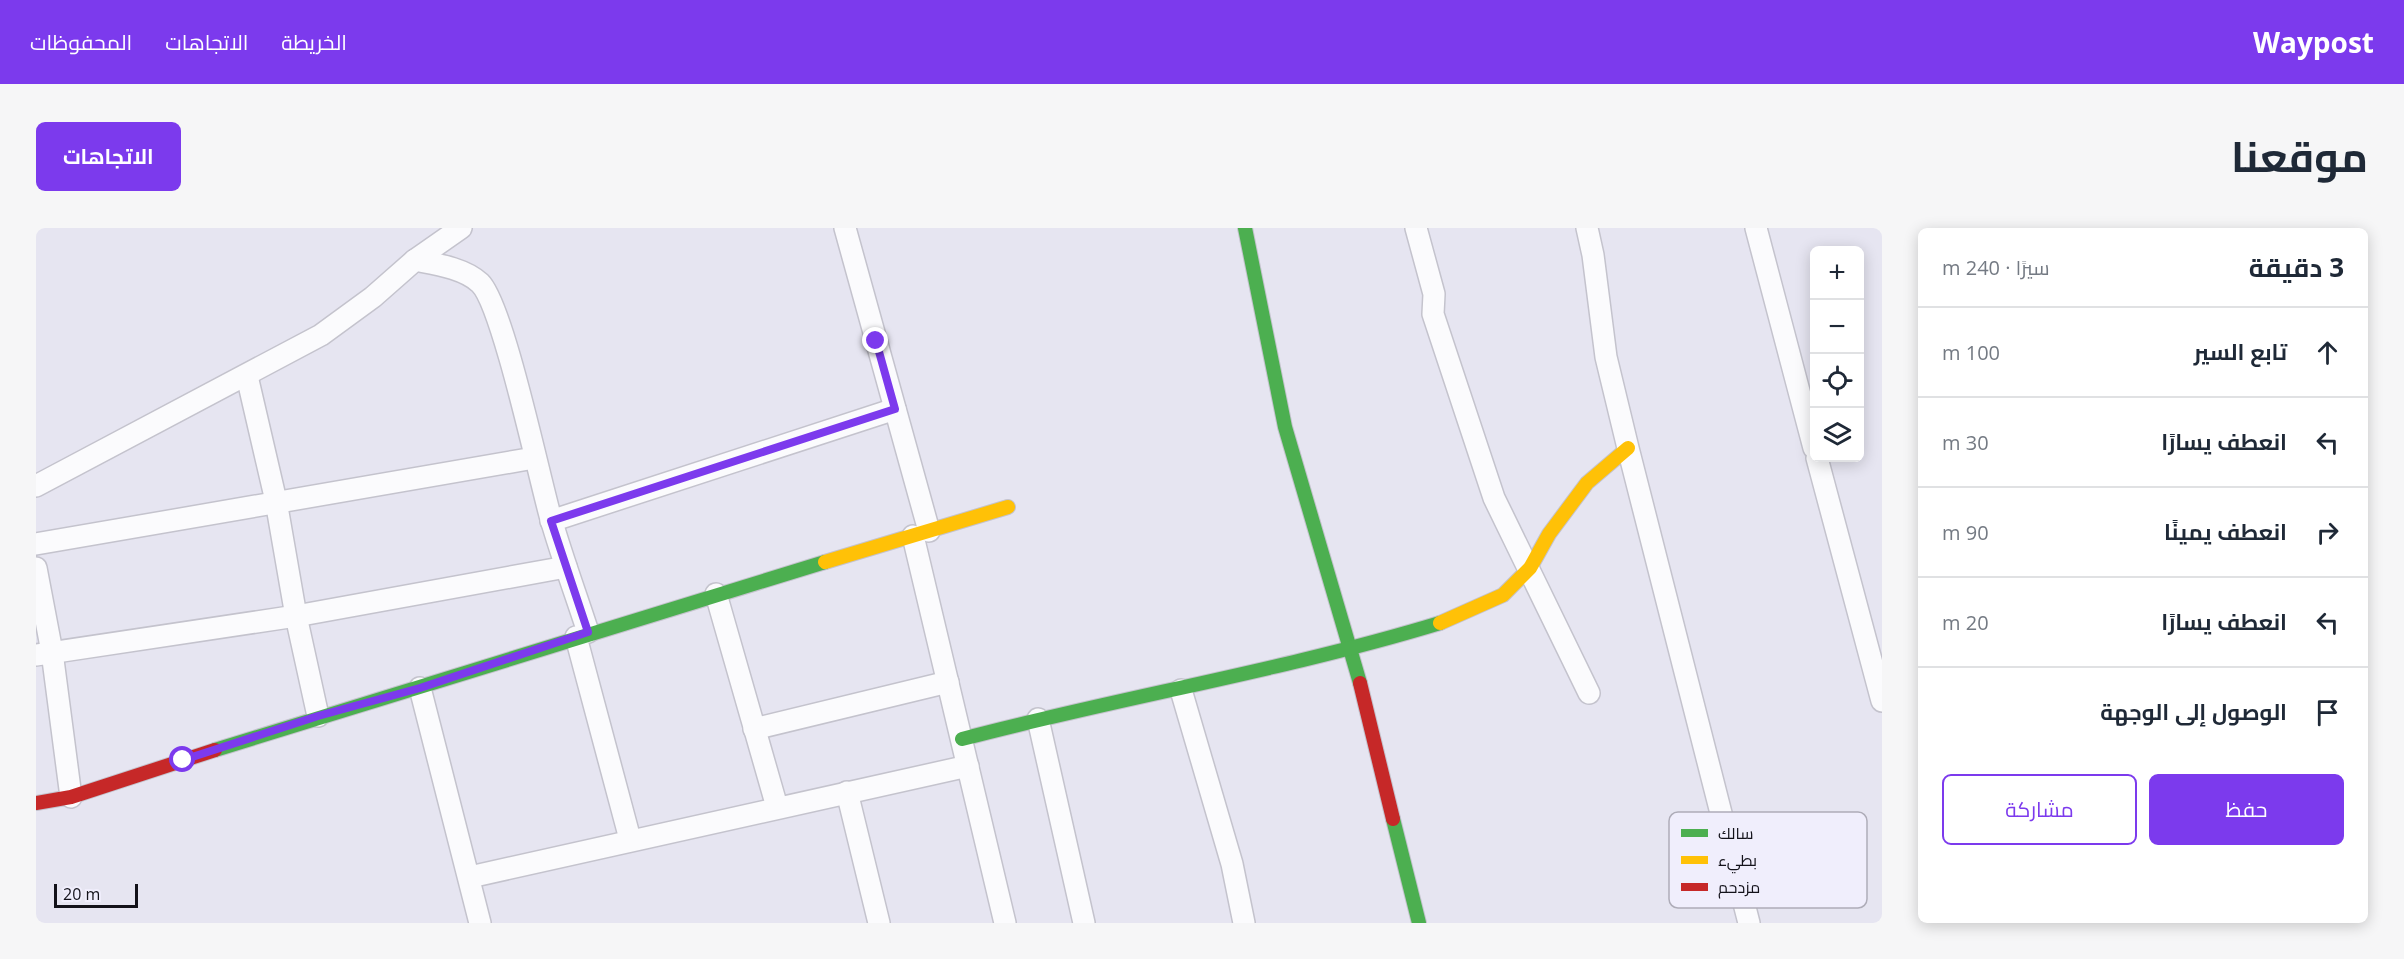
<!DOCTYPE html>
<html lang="ar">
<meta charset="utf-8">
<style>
body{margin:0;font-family:"Open Sans",Cairo,sans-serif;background:#f6f6f7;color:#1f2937;direction:rtl}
.controls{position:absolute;right:18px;top:18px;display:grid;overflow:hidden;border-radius:9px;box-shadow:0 3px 15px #0003}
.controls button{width:54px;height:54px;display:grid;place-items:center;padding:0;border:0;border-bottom:2px solid #e0e1e3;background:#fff;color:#1f2937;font:30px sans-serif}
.scale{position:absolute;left:18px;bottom:15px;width:84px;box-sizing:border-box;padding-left:6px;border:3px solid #13121a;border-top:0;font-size:16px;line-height:21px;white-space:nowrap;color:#13121a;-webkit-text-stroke:4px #f0eefc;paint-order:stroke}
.stop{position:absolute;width:18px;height:18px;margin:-14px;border:4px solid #7c3aed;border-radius:50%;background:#fff}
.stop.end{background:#7c3aed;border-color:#fff;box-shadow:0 2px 6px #0008}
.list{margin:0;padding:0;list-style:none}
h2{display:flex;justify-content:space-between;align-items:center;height:78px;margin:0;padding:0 24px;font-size:26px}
h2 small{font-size:20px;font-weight:400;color:#747a83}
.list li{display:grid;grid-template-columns:39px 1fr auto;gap:18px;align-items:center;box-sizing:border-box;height:90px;padding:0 24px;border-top:2px solid #e0e1e3}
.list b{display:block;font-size:22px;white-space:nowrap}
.list em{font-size:20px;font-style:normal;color:#747a83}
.actions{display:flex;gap:12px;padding:18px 24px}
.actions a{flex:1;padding:14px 0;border:2px solid #7c3aed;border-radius:9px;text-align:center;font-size:21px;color:#7c3aed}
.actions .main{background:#7c3aed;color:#fff}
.icon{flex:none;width:33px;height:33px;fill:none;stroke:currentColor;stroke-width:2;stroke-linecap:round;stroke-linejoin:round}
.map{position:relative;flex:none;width:1846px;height:695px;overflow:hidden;direction:ltr;border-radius:9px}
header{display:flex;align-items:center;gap:36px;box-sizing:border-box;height:84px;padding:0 30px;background:#7c3aed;color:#fff}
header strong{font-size:28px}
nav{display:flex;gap:33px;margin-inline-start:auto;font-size:21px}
.intro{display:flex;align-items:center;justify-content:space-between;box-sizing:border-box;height:144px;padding:0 36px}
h1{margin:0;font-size:42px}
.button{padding:15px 27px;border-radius:9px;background:#7c3aed;color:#fff;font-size:21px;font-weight:700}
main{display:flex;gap:36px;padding:0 36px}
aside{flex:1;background:#fff;border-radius:9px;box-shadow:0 3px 15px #0003}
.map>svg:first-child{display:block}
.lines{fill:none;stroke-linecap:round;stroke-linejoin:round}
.street-casing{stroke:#c4c3cd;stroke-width:24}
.fast-casing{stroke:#c4c3cd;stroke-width:16}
.slow-casing{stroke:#c4c3cd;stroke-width:16}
.jam-casing{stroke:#c4c3cd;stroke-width:16}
.street{stroke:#fbfbfd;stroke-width:21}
.fast{stroke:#4caf50;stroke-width:14}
.slow{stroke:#ffc107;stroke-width:14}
.jam{stroke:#c62828;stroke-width:14}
.route{stroke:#7c3aed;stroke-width:8}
.key{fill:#f0eefc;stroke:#aeacb8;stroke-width:1.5}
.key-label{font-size:16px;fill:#13121a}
</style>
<header>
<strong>Waypost</strong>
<nav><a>الخريطة</a><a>الاتجاهات</a><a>المحفوظات</a></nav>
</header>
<div class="intro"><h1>موقعنا</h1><a class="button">الاتجاهات</a></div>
<main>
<aside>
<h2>3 دقيقة<small>سيرًا · 240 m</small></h2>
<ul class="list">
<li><svg class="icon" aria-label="ahead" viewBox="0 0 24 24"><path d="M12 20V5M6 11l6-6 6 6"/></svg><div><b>تابع السير</b></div><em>100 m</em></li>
<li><svg class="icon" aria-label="left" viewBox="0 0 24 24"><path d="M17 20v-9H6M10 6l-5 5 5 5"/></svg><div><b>انعطف يسارًا</b></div><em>30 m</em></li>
<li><svg class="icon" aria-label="right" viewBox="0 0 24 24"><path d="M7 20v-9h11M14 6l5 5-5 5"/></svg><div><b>انعطف يمينًا</b></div><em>90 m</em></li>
<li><svg class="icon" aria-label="left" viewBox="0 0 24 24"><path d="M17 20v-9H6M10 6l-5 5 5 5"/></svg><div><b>انعطف يسارًا</b></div><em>20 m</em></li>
<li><svg class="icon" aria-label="arrive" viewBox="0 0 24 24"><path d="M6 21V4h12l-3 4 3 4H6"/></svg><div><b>الوصول إلى الوجهة</b></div></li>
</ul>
<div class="actions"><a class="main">حفظ</a><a>مشاركة</a></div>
</aside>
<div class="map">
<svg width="1846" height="695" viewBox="0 0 1846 695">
<rect width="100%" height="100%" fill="#e6e5f1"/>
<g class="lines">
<defs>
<g id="street">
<polyline points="809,0 893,303"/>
<polyline points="1380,0 1398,66 1397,86 1458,270 1553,465"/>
<polyline points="1551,0 1557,27 1570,129 1592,220 1713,695"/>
<polyline points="1720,0 1778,220"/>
<path d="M379,32c20,4 49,8 65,23 23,22 59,194 71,236 11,38 25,76 37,113"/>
<polyline points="211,148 240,273 260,388 282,488"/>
<polyline points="1781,230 1846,473"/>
<polyline points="0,258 285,107 337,69 379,32 425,0"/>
<polyline points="515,293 859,181"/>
<polyline points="877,308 969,695"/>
<polyline points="0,316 498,230"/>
<polyline points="0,340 16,424 35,569"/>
<polyline points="680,366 741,579"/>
<polyline points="540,409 594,611"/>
<polyline points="0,427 260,388 530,339"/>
<polyline points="384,460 444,695"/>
<polyline points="1145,462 1196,636 1208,695"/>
<polyline points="1002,491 1048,695"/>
<polyline points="718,501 912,454"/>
<polyline points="811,564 843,695"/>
<polyline points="434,649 932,538"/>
</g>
<g id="fast">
<polyline points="1209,0 1249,199 1324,455"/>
<path d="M926,511c159,-42 320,-68 478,-116"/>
<polyline points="179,522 789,334"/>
<polyline points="1357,591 1383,695"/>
</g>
<g id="slow">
<polyline points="789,334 972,279"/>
<polyline points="1404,395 1467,367 1494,340 1513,306 1551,255 1592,220"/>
</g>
<g id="jam">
<polyline points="1324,455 1357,591"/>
<polyline points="0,575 35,569 179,522"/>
</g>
</defs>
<use href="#street" class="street-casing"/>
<use href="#fast" class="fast-casing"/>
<use href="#slow" class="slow-casing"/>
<use href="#jam" class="jam-casing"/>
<use href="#street" class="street"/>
<use href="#fast" class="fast"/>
<use href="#slow" class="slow"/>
<use href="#jam" class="jam"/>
</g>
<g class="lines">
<polyline class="route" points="147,532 282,488 384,460 552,404 515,293 859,181 840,113"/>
</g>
<rect x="1633" y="584" width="198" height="96" rx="9" class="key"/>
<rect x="1645" y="601" width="27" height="8" fill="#4caf50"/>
<rect x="1645" y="628" width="27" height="8" fill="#ffc107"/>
<rect x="1645" y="655" width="27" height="8" fill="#c62828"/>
<g class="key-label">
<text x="1682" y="611">سالك</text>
<text x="1682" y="638">بطيء</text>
<text x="1682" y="665">مزدحم</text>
</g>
</svg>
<div class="controls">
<button>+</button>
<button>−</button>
<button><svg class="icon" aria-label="locate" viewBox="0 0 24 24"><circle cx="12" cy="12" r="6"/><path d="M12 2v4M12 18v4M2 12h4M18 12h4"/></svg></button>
<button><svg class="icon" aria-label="layers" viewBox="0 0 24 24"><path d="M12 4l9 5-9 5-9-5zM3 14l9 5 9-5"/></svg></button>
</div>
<div class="scale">20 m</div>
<div class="stop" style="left:147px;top:532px"></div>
<div class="stop end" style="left:840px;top:113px"></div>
</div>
</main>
